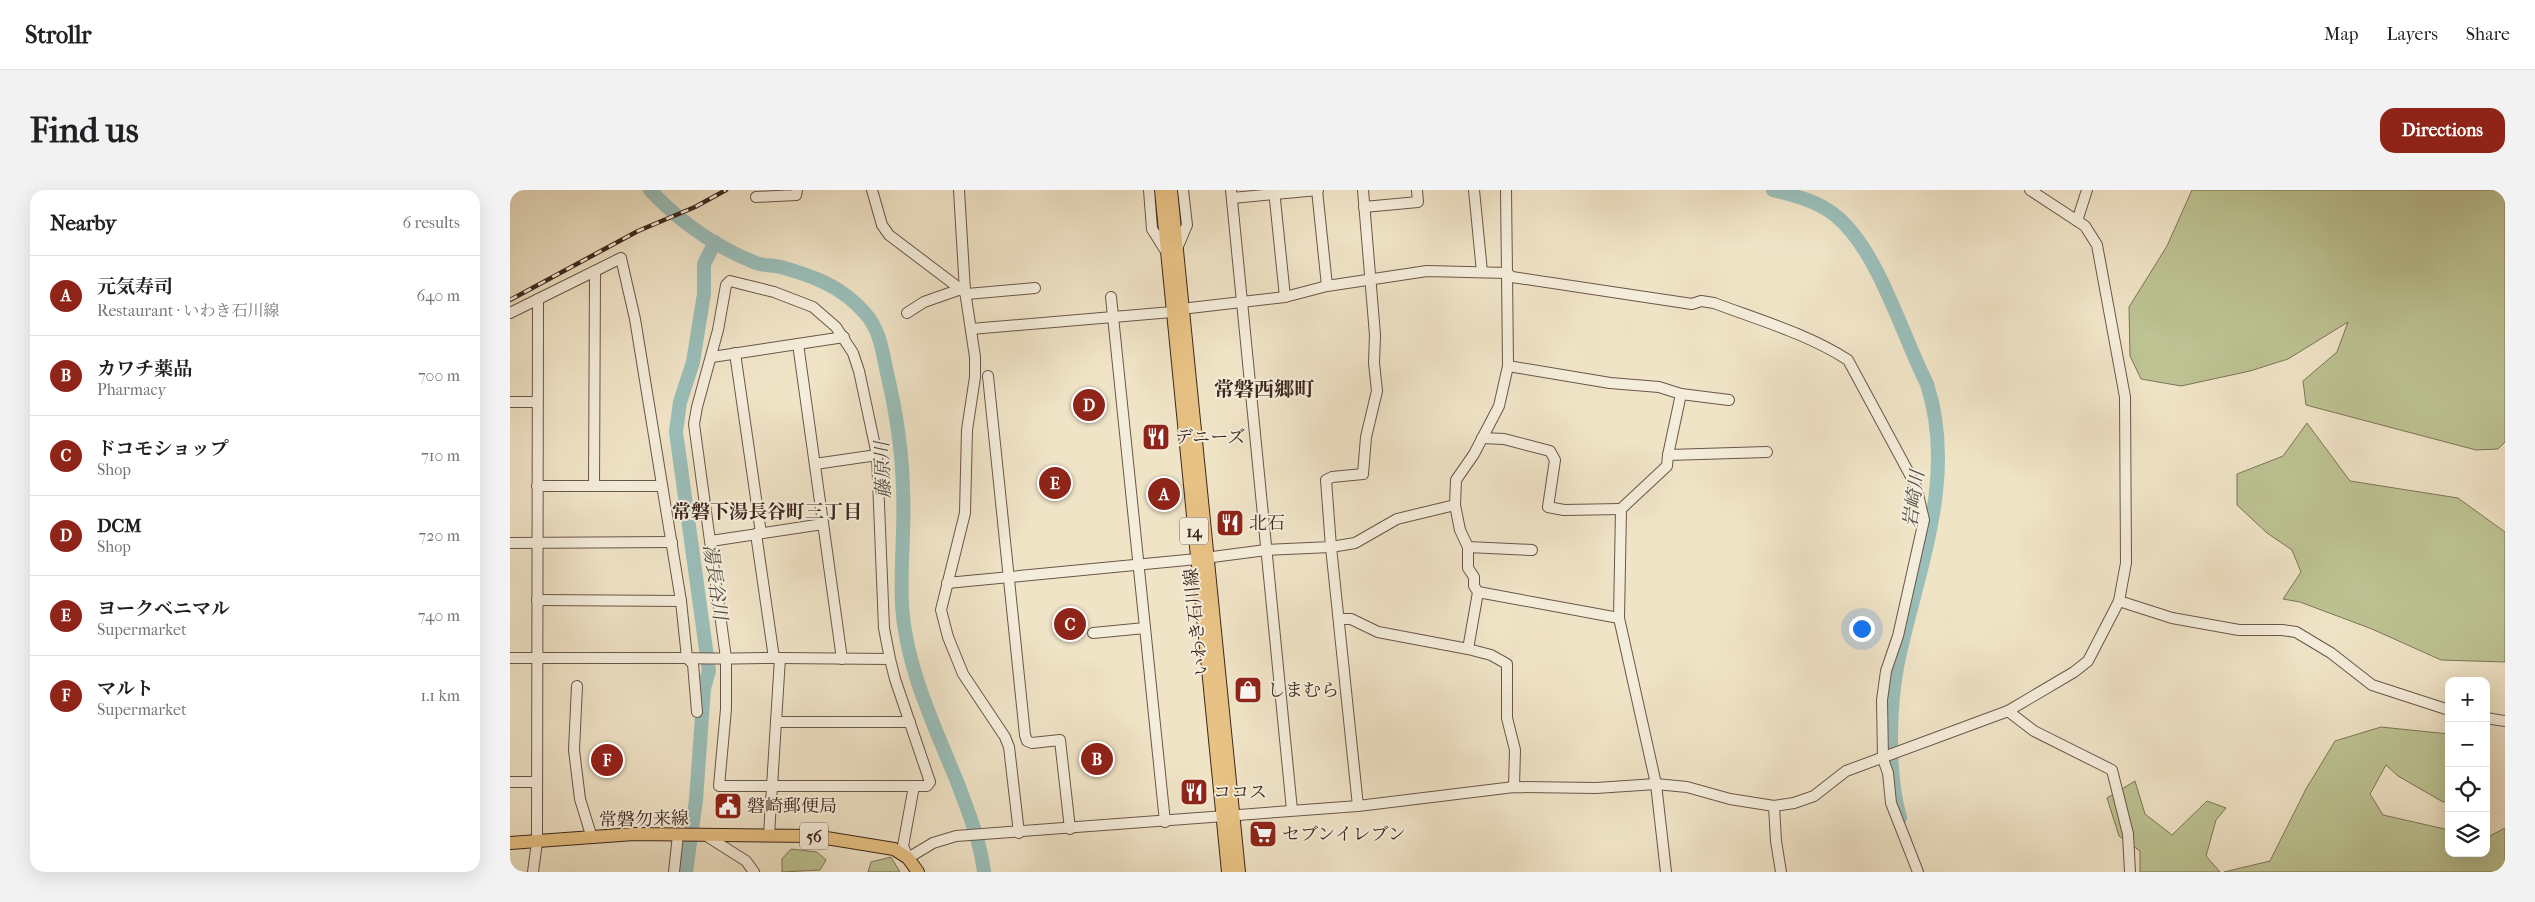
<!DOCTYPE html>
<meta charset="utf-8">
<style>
body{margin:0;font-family:"IM FELL French Canon","Noto Serif JP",serif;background:#f2f2f2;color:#202124}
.controls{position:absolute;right:15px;bottom:15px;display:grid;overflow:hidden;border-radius:10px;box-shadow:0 5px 20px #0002}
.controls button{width:45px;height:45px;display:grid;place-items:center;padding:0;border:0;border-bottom:1px solid #e0e0e0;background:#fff;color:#202124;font:25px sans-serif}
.you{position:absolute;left:1351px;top:438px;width:18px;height:18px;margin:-12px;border:4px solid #fff;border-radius:50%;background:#1a73e8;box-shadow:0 0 0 8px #1a73e833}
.badge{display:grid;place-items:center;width:32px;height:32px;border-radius:50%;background:#8f2418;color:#fff;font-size:16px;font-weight:700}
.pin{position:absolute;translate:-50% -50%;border:2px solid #fff;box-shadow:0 1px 5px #0006}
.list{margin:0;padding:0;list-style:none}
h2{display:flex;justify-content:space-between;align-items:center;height:65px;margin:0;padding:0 20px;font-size:21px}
h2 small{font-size:16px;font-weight:400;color:#757577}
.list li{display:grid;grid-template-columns:32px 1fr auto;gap:15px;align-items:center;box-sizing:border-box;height:80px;padding:0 20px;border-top:1px solid #e0e0e0}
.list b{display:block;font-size:19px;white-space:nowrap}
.list p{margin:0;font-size:16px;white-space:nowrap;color:#757577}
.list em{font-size:16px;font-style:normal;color:#757577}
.icon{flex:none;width:28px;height:28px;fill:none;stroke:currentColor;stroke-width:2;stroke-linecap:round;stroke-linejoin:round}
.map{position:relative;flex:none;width:1995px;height:682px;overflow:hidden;border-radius:15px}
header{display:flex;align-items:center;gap:30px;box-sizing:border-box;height:70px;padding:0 25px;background:#fff;border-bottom:1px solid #e0e0e0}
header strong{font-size:24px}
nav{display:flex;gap:28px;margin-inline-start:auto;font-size:18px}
.intro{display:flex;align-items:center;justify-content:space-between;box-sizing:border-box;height:120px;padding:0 30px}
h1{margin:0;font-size:35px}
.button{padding:12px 22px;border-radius:15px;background:#8f2418;color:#fff;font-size:18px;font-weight:700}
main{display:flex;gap:30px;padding:0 30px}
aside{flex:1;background:#fff;border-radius:15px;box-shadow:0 5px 20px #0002}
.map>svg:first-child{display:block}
.green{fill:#bdc393;stroke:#7d7559}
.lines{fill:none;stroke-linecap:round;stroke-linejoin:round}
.river{stroke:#9abeb9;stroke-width:14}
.minor-casing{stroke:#6a5649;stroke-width:12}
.major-casing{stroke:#3d271f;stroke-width:14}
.minor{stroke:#f5eddb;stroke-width:10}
.major{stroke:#e8c284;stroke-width:12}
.rail-casing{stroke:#3d271f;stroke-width:4.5}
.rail{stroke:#f5eddb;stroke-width:2.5;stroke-dasharray:8;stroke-linecap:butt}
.labels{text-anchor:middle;stroke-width:4;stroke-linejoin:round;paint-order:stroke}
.shield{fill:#f5eddb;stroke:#746257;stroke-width:1}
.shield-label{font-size:16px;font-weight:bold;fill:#3d271f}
.poi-label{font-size:18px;fill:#3d271f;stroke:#f5eddb;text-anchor:start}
.street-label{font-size:18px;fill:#3d271f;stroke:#f5eddb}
.water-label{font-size:19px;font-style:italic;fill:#544d46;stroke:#f5eddb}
.neighbourhood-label{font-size:19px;font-weight:bold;fill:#3d271f;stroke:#f5eddb}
.quarter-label{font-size:20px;font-weight:bold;fill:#3d271f;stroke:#f5eddb}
</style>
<header>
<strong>Strollr</strong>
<nav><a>Map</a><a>Layers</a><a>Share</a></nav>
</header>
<div class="intro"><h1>Find us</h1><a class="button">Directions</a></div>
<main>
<aside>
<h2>Nearby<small>6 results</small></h2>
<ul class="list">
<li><span class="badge">A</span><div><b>元気寿司</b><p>Restaurant · いわき石川線</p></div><em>640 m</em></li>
<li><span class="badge">B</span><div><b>カワチ薬品</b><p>Pharmacy</p></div><em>700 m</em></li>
<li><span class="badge">C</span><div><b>ドコモショップ</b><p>Shop</p></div><em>710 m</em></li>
<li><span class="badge">D</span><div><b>DCM</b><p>Shop</p></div><em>720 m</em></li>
<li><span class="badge">E</span><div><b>ヨークベニマル</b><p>Supermarket</p></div><em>740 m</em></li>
<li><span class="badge">F</span><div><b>マルト</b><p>Supermarket</p></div><em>1.1 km</em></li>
</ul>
</aside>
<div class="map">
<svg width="1995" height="682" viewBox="0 0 1995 682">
<rect width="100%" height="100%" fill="#f0e4c7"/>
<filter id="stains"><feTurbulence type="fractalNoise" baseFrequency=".004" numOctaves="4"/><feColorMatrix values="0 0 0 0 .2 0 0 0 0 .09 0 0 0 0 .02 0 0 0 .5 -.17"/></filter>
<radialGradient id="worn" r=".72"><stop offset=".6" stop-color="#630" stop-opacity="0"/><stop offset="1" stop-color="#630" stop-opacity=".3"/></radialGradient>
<g class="green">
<polygon points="1682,0 1995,0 1995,252 1988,259 1966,260 1796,215 1793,191 1827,162 1838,132 1778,169 1740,181 1671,196 1631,189 1620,166 1619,117 1657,56"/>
<polygon points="1797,233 1840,291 1948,308 1995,342 1995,472 1931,470 1862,439 1790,412 1773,409 1791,382 1782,360 1757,343 1727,315 1727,284 1773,266"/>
<polygon points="1871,537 1939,544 1939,609 1933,612 1888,586 1876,575 1860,604 1873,625 1939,640 1939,663 1976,663 1976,648 1995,638 1995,682 1714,682 1760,671 1796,599 1825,551"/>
<polygon points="1625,591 1635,624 1662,645 1697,611 1716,618 1706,630 1696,666 1710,682 1630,682 1630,661 1609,646 1597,608"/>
<polygon points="281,659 307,662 316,670 310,680 272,682 272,669"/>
<polygon points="381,667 390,682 358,682 361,672"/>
</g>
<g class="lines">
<g class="river">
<path d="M140,0c29,31 66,57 106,73 8,3 17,2 25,4 32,9 60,19 83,45 16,17 18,38 23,61 9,38 15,76 16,116 2,38 -3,78 -1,117 4,62 33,121 56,178 11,30 22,56 26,88"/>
<path d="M1263,0c23,6 45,11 63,26 42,34 66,119 91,168 31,96 -11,189 -30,283 -8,44 -9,108 3,151"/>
<polyline points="176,682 186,610 194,498 199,481 166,242 170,212 183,172 194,104 194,74 205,52"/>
</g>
<defs>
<g id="minor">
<polyline points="362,0 372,35 379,45 457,104 525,98"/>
<polyline points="449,0 455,101 465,167 465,187 457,240 455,323 431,420 438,447 453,484 495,547 499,557 509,643"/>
<polyline points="639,0 642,39 657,63"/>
<polyline points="721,0 782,620"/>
<polyline points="764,0 775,107"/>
<polyline points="807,0 817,96"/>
<polyline points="964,0 972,82"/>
<polyline points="246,7 286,5 287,0"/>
<polyline points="722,8 808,0"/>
<polyline points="854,17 908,12 907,0"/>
<polyline points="1567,31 1577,0"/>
<polyline points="666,61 677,35 673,0"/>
<polyline points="601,107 655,632"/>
<polyline points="0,123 111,68 125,129 171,411 177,468 183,474 187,522"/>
<polyline points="397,123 414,112 451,99"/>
<polyline points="461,139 662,122 671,119 775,107 817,96 917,81 997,83 996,0"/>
<polyline points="288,154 332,469"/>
<polyline points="225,163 251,343"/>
<polyline points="202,167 334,147"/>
<polyline points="998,176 1100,193 1149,197 1171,204 1219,210"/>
<polyline points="478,186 515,545 517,551 522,553 550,550 560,639"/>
<polyline points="1171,204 1158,265 1257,262"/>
<polyline points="0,212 27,212"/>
<polyline points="972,248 994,249 1040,261 1045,270 1038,317 1054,320 1111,319"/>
<polyline points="305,274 367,265"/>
<polyline points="27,296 152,296"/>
<polyline points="84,296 85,81"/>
<polyline points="246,344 264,468"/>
<polyline points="201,351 313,334"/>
<polyline points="0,353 162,352"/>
<path d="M1022,360l-64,-3 -8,-17 -5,-25 1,-25 18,-26 25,-48 9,-40 -1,-93 5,4 180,27 9,-3 13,2c45,17 94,31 134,57l68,126 8,34 -26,116 -12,35 -4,29 1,59 5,14 3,30 27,69"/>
<polyline points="437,393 687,369 756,360 821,357 816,290 822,287 853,284 856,247 867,201 864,173 865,145 853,0"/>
<polyline points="968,402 1109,428"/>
<polyline points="27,410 171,411"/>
<polyline points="1609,411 1662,428 1729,440 1772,440 1786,442 1821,463 1862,495 1939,520"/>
<polyline points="829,429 841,429 868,442 958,459 968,402 964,396 964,387 958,378 958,357"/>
<polyline points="583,443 635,438"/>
<polyline points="958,459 981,465 997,474 997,528 1005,560 1004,597"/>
<path d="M0,468h177c31,1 62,0 93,0l110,1 5,20 35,103 -3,4h-208l7,-77v-51l-32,-234 3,-17 21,-77 8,-45 4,-4 44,11 39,15 23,20 17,26 6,18 18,84 7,173 6,31"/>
<polyline points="67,496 64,560 70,609 82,648"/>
<polyline points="1498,521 1524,541 1602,580 1618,644 1620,682"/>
<polyline points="1976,528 1995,531"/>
<polyline points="266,532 400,532"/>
<polyline points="0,592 27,592"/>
<polyline points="404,596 393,656 398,668 423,653 446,646 848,616 1004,597 1086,598 1146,594 1177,597 1220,609 1264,616 1284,613 1304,606 1336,581 1498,521 1564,482 1578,471 1609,411 1616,373 1615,207 1587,55 1575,36 1520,0"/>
<polyline points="848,616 821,357 845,353 887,329 945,315"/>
<polyline points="1264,616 1266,651 1271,682"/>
<polyline points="195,645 236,671 244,682"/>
<polyline points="259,645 270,468"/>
<polyline points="23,682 27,652 28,109"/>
<polyline points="164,682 168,645"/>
<polyline points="1156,682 1146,594 1109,428 1111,319 1157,276 1158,265"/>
</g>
<g id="major">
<polyline points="651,0 718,682"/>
<polyline points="661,0 729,682"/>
<polyline points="0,653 124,644 304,646 384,659 398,668 408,682"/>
</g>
</defs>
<use href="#minor" class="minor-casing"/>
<use href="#major" class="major-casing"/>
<use href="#minor" class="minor"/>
<use href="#major" class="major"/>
<defs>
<polyline id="rail" points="0,110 128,41 185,17 216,0"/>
</defs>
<use href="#rail" class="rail-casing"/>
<use href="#rail" class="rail"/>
</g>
<defs>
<symbol id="restaurant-square" viewBox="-11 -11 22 22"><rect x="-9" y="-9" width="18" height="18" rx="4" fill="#8f2418" stroke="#f5eddb"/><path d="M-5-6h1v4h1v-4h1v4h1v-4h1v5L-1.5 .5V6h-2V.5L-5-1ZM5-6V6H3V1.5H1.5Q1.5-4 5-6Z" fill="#fff"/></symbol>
<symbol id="shop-square" viewBox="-11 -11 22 22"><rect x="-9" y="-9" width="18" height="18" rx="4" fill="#8f2418" stroke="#f5eddb"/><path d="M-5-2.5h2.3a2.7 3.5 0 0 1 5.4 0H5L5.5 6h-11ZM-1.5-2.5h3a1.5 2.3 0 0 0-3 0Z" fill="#fff"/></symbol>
<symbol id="civic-square" viewBox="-11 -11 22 22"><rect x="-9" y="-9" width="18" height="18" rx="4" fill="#8f2418" stroke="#f5eddb"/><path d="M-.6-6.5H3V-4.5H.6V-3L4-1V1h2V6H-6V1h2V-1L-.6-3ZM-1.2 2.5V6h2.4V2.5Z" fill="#fff"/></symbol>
<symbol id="supermarket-square" viewBox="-11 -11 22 22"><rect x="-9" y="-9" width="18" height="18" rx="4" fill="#8f2418" stroke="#f5eddb"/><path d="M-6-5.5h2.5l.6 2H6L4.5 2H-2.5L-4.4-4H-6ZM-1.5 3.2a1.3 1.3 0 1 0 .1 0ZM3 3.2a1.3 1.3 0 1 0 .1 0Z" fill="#fff"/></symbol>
</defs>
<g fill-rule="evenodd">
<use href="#restaurant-square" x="630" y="231" width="32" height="32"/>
<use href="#restaurant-square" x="704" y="317" width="32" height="32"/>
<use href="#shop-square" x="722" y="484" width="32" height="32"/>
<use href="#restaurant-square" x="668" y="586" width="32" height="32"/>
<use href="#civic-square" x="202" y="600" width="32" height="32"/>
<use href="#supermarket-square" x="737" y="628" width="32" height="32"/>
</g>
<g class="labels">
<g class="shield">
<rect x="670" y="327.5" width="28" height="27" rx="4"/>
<rect x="290" y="632.5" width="28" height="27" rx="4"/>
</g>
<g class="shield-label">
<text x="684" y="347">14</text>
<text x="304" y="652">56</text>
</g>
<g class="poi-label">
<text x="665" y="253">デニーズ</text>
<text x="739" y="339">北石</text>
<text x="757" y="506">しまむら</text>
<text x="703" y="608">ココス</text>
<text x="237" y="622">磐崎郵便局</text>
<text x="772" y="650">セブンイレブン</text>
</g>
<g class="street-label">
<text transform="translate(686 432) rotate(-96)" y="6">いわき石川線</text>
<text transform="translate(134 629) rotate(-1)" y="6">常磐勿来線</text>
</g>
<g class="water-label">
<text transform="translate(372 280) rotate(-92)" y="7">藤原川</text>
<text transform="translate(1403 309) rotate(-82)" y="7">岩崎川</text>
<text transform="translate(206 392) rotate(82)" y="7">湯長谷川</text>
</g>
<g class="neighbourhood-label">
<text x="257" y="328">常磐下湯長谷町三丁目</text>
</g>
<g class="quarter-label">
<text x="754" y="206">常磐西郷町</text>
</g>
</g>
<rect width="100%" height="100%" filter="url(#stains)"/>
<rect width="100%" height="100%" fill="url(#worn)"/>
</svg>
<div class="controls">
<button>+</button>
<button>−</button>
<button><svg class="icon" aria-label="locate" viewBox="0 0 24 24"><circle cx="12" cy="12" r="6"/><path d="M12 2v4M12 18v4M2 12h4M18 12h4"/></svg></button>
<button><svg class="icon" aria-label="layers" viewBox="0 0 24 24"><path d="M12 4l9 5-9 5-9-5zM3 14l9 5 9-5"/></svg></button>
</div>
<div class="you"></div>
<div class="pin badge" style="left:654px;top:304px">A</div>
<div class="pin badge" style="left:587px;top:569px">B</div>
<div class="pin badge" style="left:560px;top:434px">C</div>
<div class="pin badge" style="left:579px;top:215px">D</div>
<div class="pin badge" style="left:545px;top:293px">E</div>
<div class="pin badge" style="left:97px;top:570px">F</div>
</div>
</main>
